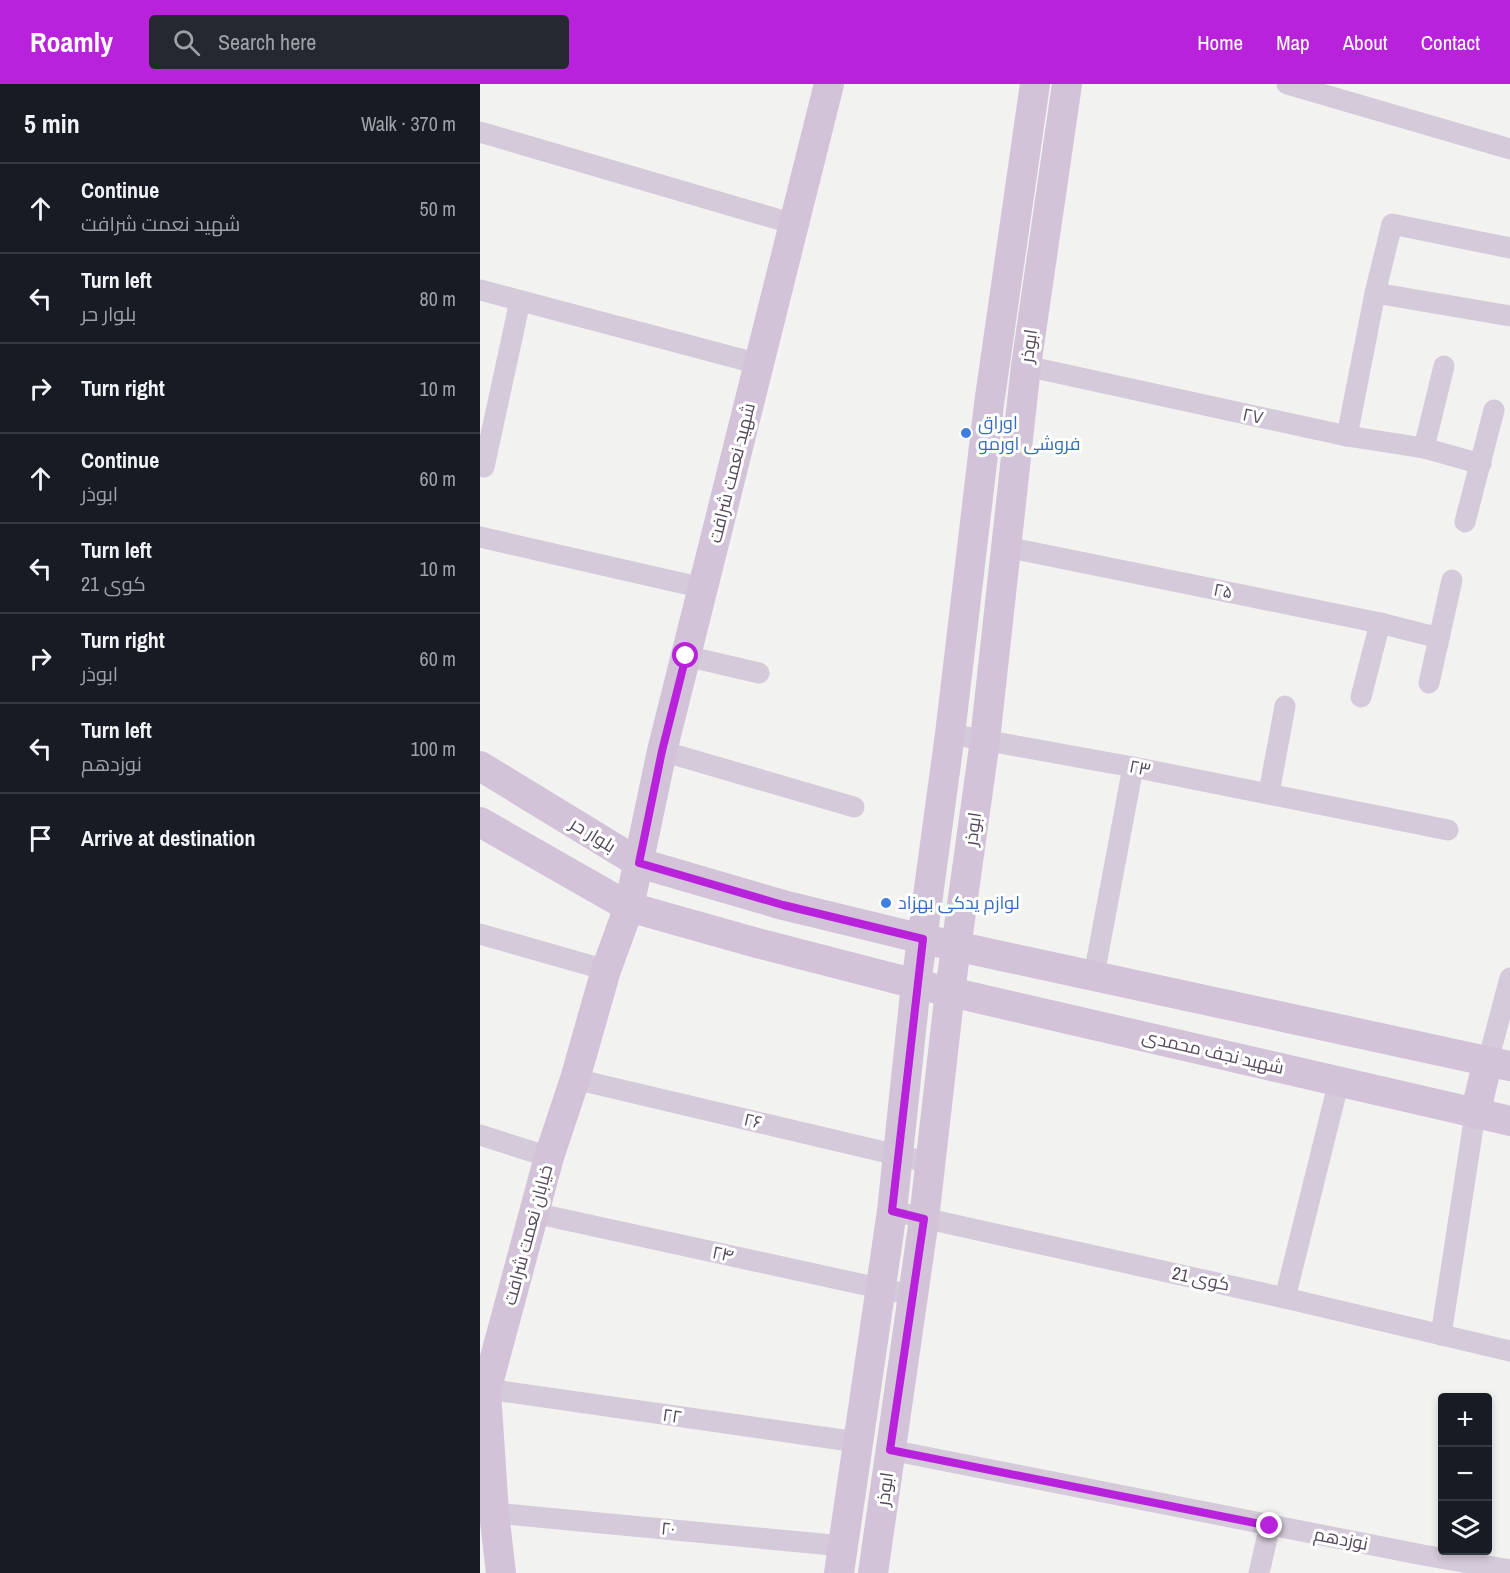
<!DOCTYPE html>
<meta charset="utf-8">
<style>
body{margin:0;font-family:"Archivo Narrow",Cairo,sans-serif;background:#242831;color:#f1f3f6}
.controls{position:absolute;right:18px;bottom:18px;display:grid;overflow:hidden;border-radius:6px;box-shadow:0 3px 9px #0003}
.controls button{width:54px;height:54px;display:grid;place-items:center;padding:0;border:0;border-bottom:2px solid #363941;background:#171b24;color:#f1f3f6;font:30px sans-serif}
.stop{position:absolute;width:18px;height:18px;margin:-14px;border:4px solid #b822da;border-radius:50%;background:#fff}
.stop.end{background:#b822da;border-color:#fff;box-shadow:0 2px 6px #0008}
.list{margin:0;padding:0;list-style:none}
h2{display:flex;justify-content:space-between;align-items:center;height:78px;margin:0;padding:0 24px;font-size:26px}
h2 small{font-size:20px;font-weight:400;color:#9ea1a6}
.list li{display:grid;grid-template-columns:39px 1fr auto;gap:18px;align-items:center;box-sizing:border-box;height:90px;padding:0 24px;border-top:2px solid #363941}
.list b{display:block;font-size:22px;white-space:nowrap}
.list p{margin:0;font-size:20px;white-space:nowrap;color:#9ea1a6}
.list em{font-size:20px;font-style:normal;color:#9ea1a6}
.icon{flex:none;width:33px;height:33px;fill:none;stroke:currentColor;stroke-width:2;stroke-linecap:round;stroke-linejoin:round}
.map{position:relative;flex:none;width:1030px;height:1489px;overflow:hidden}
header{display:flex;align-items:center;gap:36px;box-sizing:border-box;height:84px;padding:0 30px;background:#b822da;color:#fff}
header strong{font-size:28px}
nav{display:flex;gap:33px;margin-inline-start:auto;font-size:21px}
.search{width:420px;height:54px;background:#242831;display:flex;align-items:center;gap:15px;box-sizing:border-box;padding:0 21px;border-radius:6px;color:#9ea1a6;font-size:22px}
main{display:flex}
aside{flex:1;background:#171b24}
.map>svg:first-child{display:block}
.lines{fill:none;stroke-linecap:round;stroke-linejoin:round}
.street{stroke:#d5cad9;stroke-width:21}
.secondary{stroke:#d3c3d8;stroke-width:30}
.route{stroke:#b822da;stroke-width:8}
.shop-dot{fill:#3f7fe0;stroke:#fff;stroke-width:2}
.labels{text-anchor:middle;stroke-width:6;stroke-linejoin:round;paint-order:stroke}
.street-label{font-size:18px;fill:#57495c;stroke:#fff}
.shop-label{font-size:18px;fill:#366cbe;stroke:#fff;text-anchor:start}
</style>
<header>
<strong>Roamly</strong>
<div class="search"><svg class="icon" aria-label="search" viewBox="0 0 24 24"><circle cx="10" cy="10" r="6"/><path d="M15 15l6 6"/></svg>Search here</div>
<nav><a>Home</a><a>Map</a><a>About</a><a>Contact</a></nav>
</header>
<main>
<aside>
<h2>5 min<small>Walk · 370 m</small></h2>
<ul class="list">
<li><svg class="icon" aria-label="ahead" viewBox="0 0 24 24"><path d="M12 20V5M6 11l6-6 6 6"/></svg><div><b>Continue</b><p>شهید نعمت شرافت</p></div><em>50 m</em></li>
<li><svg class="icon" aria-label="left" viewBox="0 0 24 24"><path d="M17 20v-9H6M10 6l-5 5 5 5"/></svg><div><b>Turn left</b><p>بلوار حر</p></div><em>80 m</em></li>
<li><svg class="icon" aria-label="right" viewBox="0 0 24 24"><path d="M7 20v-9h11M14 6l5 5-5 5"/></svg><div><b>Turn right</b></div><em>10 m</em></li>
<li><svg class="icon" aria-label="ahead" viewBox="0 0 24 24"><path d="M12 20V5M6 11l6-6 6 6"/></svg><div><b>Continue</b><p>ابوذر</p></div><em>60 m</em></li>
<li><svg class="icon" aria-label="left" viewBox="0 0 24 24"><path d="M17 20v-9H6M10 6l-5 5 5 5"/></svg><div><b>Turn left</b><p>کوی 21</p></div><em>10 m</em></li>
<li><svg class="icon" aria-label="right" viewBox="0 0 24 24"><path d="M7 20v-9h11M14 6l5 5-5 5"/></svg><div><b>Turn right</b><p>ابوذر</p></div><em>60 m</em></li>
<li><svg class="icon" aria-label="left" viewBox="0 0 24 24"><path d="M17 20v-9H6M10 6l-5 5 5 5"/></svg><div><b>Turn left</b><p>نوزدهم</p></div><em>100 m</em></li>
<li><svg class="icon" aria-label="arrive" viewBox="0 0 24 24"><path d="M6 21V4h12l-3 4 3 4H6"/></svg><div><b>Arrive at destination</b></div></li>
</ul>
</aside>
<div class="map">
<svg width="1030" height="1489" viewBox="0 0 1030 1489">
<rect width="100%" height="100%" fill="#f2f2f0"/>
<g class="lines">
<g class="street">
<polyline points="807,0 1030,65"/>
<polyline points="0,48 314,140"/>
<polyline points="0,206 279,280"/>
<polyline points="895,209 1030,232"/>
<polyline points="546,282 867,352 944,364 1001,380"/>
<polyline points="867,352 895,209 912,140 1030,164"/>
<polyline points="944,364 964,282"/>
<polyline points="4,383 40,217"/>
<polyline points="985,438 1014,326"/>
<polyline points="0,453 223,504"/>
<polyline points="526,463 900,539 959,554"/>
<polyline points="206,572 279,589"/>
<polyline points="949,599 972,496"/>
<polyline points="881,613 900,539"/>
<polyline points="470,650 653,683 968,746"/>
<polyline points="182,667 374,723"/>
<polyline points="789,709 805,622"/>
<polyline points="0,850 126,886"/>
<polyline points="614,891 653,683"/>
<polyline points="1008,977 1030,894"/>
<polyline points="95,995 451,1079"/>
<polyline points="0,1051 69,1073"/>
<polyline points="412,1127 805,1214 1030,1267"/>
<polyline points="54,1129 431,1211"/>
<polyline points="805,1214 859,997"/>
<polyline points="961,1251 995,1030"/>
<polyline points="0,1304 377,1358"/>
<polyline points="410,1366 943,1471 1030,1486"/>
<polyline points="14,1429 363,1462"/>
<polyline points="779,1489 790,1441"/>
</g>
<g class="secondary">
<polyline points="0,682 159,779 303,821 443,855 1030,982"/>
<polyline points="0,738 149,823 277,859 436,900 1030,1037"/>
<polyline points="995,1030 1008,977"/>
<polyline points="21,1489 14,1429 6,1307 69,1073 95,995 126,886 149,823 182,667 349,0"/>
<polyline points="359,1489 412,1127 436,900 470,650 509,320 555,0"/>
<polyline points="393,1489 444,1135 470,907 505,656 546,282 587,0"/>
</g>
</g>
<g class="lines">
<polyline class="route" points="206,572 182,667 159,779 303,821 443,855 412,1127 444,1135 410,1366 790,1442"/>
</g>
<g class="shop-dot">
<circle cx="486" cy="349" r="6"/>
<circle cx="406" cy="819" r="6"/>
</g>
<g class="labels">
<g class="street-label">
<text transform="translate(549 262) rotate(-82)" y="6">ابوذر</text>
<text transform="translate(773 332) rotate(12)" y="6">۲۷</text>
<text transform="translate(252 389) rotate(-76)" y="6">شهید نعمت شرافت</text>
<text transform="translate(743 507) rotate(11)" y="6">۲۵</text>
<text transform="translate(660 684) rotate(11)" y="6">۲۳</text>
<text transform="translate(493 745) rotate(-82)" y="6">ابوذر</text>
<text transform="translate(113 751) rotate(32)" y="6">بلوار حر</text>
<text transform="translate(733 968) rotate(13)" y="6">شهید نجف محمدی</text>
<text transform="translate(273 1037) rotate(13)" y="6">۲۶</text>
<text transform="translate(48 1151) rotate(-75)" y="6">خیابان نعمت شرافت</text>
<text transform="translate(243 1170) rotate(12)" y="6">۲۴</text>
<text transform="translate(721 1195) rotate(12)" y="6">کوی 21</text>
<text transform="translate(192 1332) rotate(8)" y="6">۲۲</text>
<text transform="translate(405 1405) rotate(-82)" y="6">ابوذر</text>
<text transform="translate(188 1445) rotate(5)" y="6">۲۰</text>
<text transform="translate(861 1455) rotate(11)" y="6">نوزدهم</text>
</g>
<g class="shop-label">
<text x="498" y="345">اوراق<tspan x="498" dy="21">فروشی اورمو</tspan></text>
<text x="418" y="825">لوازم یدکی بهزاد</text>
</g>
</g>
</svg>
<div class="controls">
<button>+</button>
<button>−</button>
<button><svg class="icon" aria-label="layers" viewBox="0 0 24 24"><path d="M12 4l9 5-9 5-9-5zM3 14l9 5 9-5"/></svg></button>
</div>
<div class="stop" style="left:206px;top:572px"></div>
<div class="stop end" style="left:790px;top:1442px"></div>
</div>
</main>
